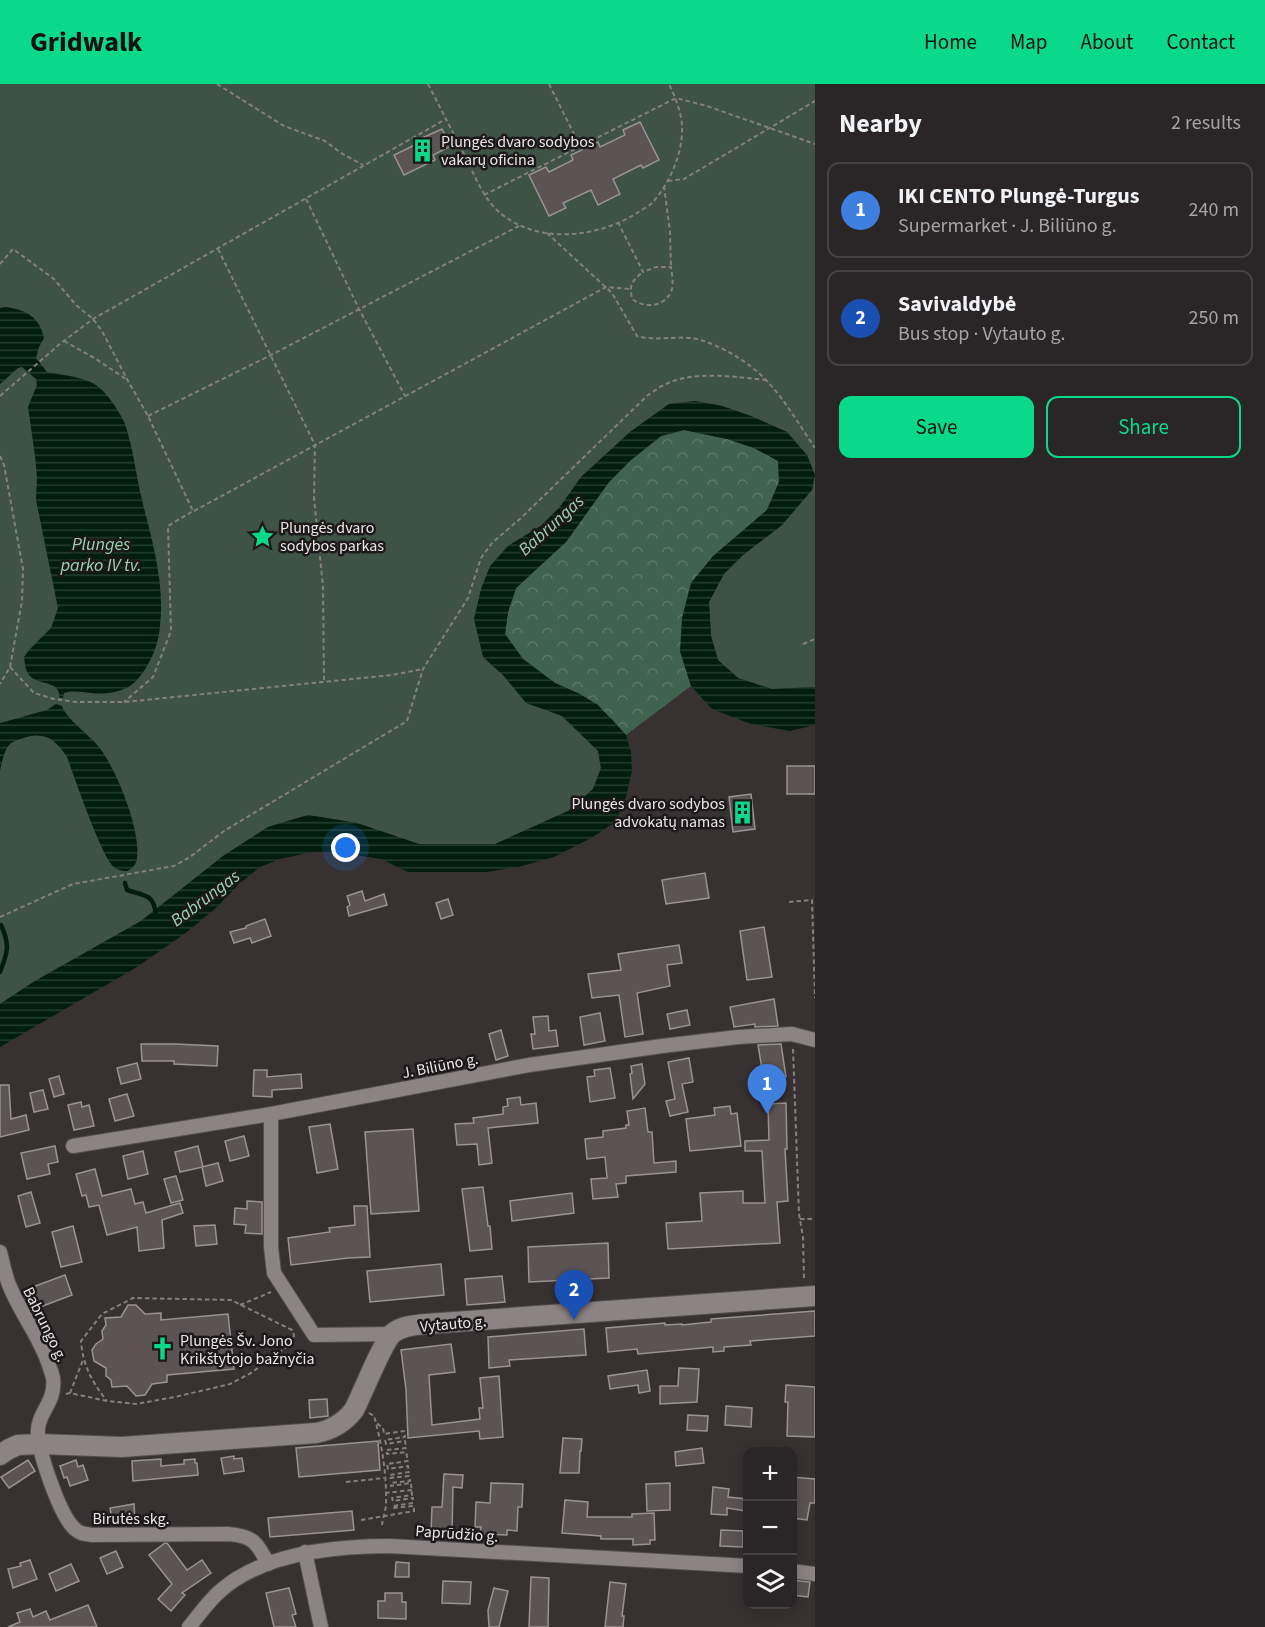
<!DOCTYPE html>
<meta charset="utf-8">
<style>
body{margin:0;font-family:"Source Sans 3",sans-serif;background:#363132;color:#f1f3f6}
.controls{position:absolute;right:18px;bottom:18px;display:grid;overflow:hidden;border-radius:12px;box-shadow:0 3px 15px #0003}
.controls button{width:54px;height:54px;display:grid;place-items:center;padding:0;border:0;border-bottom:2px solid #464243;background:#2a2526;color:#f1f3f6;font:30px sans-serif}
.you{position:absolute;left:346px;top:764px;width:21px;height:21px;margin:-15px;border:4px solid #fff;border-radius:50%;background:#1a73e8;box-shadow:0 0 0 9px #1a73e833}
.badge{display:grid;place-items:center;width:39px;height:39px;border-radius:50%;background:#0bd98a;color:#fff;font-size:20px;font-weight:700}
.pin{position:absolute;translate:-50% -50px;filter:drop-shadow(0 2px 3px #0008)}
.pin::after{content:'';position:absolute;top:32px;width:21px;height:18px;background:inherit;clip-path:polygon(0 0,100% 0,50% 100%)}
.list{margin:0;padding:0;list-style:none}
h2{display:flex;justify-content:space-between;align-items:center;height:78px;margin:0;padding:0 24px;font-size:26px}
h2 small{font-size:20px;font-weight:400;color:#a5a5a7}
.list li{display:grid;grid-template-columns:39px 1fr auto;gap:18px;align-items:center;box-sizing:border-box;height:96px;margin:0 12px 12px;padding:0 12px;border:2px solid #464243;border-radius:12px}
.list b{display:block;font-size:22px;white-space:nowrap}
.list p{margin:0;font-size:20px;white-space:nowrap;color:#a5a5a7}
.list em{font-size:20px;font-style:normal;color:#a5a5a7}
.actions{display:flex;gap:12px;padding:18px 24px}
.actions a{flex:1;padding:14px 0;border:2px solid #0bd98a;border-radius:12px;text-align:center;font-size:21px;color:#0bd98a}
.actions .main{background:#0bd98a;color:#111}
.icon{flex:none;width:33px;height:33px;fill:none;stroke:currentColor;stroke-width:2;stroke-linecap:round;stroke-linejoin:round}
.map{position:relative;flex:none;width:815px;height:1543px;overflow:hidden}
header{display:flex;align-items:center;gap:36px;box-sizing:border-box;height:84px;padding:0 30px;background:#0bd98a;color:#111}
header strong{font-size:28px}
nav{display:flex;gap:33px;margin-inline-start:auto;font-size:21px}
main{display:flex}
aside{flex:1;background:#2a2526}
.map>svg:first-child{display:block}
.forest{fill:url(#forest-crowns)}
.park{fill:#3e5246}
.water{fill:url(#water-rules)}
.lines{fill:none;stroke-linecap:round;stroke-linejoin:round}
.stream{stroke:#001d0d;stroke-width:4.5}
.building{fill:#5b5354;stroke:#9a9293;stroke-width:1.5}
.street-casing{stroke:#544e4e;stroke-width:16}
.secondary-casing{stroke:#544e4e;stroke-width:22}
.path{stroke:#857f80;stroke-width:2;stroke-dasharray:4.5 3;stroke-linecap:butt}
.street{stroke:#8b8384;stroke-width:14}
.secondary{stroke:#8b8384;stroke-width:20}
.labels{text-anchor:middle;stroke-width:5;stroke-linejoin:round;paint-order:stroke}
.poi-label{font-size:16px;fill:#eae5e6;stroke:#1d191a;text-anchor:start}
.street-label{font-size:16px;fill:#eae5e6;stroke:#1d191a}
.water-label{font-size:18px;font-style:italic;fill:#97d5b1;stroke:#1d191a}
</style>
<header>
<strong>Gridwalk</strong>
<nav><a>Home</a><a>Map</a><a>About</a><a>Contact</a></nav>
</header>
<main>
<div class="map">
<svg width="815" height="1543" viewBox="0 0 815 1543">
<defs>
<pattern id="forest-crowns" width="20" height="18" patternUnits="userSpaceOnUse" patternTransform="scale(1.5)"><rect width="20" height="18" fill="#40634f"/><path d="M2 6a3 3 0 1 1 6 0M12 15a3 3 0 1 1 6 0" fill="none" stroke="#5c7968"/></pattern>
<pattern id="water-rules" width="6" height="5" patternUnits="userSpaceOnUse" patternTransform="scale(1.5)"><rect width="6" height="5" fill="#001d0d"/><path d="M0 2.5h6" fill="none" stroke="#253e30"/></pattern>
</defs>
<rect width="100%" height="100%" fill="#383132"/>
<polygon class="forest" points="684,346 727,355 754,364 778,377 779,398 767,426 742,448 680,567 691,602 626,651 612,635 580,610 555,599 523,575 505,550 508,528 516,504 566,458 609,398 631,376 661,352"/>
<polygon class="park" points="0,0 815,0 815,603 772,605 738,594 718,576 711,552 709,518 723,490 743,471 782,441 787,348 751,332 722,322 695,317 669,320 630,348 581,393 560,423 540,442 508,462 483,573 503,591 526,618 562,632 598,666 601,684 593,705 568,727 495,760 419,760 357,739 308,731 268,743 223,772 141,837 35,897 0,920"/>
<g class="water">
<path d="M5,223c21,3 34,9 39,31l-5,9 -3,11 11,14c18,4 41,4 55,18 9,9 18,23 23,34 8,23 11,52 17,76 10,41 23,83 18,126 -1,19 -12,44 -26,57 -10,9 -30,12 -43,10 -10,-1 -17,-3 -27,0l-1,5 -4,-1c2,-16 -21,-12 -29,-21 -5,-5 -5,-13 -6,-19l5,-7 22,-22 7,-20 -22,-108 1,-22 -2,-22 -7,-49 9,-22 -1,-6 -14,-12 -4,1 -18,16v-76z"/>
<polygon points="695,317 722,322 751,332 787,348 807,371 815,391 812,406 782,441 743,471 724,490 709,518 711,552 718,576 738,594 772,605 815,603 815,641 790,647 751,640 712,625 691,602 680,567 682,534 691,499 713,472 767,426 779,398 778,377 754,364 727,355 684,346 661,352 631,376 609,398 566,458 516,504 508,528 505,550 523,575 555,599 580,610 598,621 626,651 631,668 632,687 626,713 615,738 593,753 554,773 518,783 487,788 408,788 381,775 335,768 312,768 280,775 260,783 239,800 216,824 187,848 137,883 0,963 0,920 35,897 141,837 223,772 268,743 308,731 357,739 419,760 495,760 568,727 593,705 601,684 598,667 562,632 526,619 503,591 483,573 474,535 481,505 490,482 508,462 541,442 560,423 581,393 630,348 669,320"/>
<path d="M56,620l6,2c2,10 28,30 36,40 18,21 43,85 39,111 0,6 -4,12 -10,14 -4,0 -10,-1 -13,-4 -12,-9 -40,-91 -47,-110 -11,-16 -20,-25 -40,-20 -6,2 -13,3 -18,8 -5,6 -8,19 -9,27v-49l47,-13z"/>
</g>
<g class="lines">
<g class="stream">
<path d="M125,799l2,7c18,6 27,4 29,25"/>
<path d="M0,888c8,-20 10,-27 1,-47"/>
</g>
</g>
<g class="building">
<polygon points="640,38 659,76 643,84 641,81 613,95 620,110 598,121 591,106 563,119 566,124 549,132 529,91 546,83 549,88 573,76 571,71 598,58 600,63 625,51 623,46"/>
<polygon points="442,45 451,62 433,71 435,76 404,91 394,71 423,57 422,54"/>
<rect x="787" y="682" width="28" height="28"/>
<polygon points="751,710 755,745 733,748 729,713"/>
<polygon points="705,789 709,814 666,820 662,796"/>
<polygon points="362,807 365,817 384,810 387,821 349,832 347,823 350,821 347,812"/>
<polygon points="448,815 453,831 441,835 436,819"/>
<polygon points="265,835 271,852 252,859 250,854 234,859 230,848 246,844 246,842"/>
<polygon points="764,843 772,893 747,896 740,847"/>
<polygon points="679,861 682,879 667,881 670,902 637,909 643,950 625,953 619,911 592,914 588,890 621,886 618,870"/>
<polygon points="774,915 778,942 755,943 755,940 734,943 730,923"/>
<polygon points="687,926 690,941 670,945 667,930"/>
<polygon points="600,929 605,957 584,961 580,933"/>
<polygon points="548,932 549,947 556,946 558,962 533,965 531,950 535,950 533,933"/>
<polygon points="501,946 508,972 496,976 489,950"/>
<polygon points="141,960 175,960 218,962 217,982 174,980 174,977 142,977"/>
<polygon points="781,960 786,993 764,997 758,961"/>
<polygon points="689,974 693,998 682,1000 688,1028 670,1032 666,1017 675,1015 668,978"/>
<polygon points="137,979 141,995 121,1000 117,984"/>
<polygon points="642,980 645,1000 633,1015 630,990 632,989 631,982"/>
<polygon points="610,984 615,1014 590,1018 587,993 595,992 594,986"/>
<polygon points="254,986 267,986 267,993 301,990 302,1004 272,1006 272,1013 253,1012"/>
<polygon points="59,992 64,1010 54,1013 49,995"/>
<polygon points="0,1001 9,1001 11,1035 26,1031 29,1046 0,1053"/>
<polygon points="43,1006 48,1025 34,1028 30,1009"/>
<polygon points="127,1010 134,1032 115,1037 109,1015"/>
<polygon points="520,1013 521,1021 536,1019 538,1039 488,1044 492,1079 479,1081 477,1060 457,1061 455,1040 474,1039 473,1034 503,1030 503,1023 508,1022 507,1015"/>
<polygon points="81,1018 82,1023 89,1021 94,1042 74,1046 68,1021"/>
<polygon points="786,1019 787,1065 785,1065 788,1117 777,1118 780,1159 668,1165 666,1139 702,1137 700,1109 743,1107 743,1119 765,1119 762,1067 745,1067 745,1057 769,1056 768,1020"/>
<polygon points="730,1022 731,1030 737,1029 741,1062 690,1067 686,1035 715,1031 714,1024"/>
<polygon points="645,1024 648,1048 652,1048 654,1079 676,1077 676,1088 626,1092 626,1099 616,1100 618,1113 593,1115 591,1095 607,1094 605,1073 587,1075 585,1055 603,1053 603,1047 626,1044 626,1041 629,1041 627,1027"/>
<polygon points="330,1040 338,1085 317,1089 309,1043"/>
<polygon points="413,1045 419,1127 371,1130 365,1048"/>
<polygon points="244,1052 249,1072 230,1077 225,1057"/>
<polygon points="55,1062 58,1078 48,1080 50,1090 27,1095 21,1069"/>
<polygon points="198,1062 203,1083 180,1088 175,1068"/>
<polygon points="143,1067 148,1090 128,1095 123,1072"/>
<polygon points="218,1079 223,1097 206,1102 202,1083"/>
<polygon points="95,1085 102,1112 131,1105 135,1120 143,1118 146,1129 180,1119 183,1129 162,1136 164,1164 139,1167 137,1143 107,1151 99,1121 89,1123 86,1111 82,1112 76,1090"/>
<polygon points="176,1092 183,1116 171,1119 164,1095"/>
<polygon points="483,1103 488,1142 490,1142 492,1165 470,1167 462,1105"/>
<polygon points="31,1108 40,1139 26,1143 18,1112"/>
<polygon points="572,1109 574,1129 512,1137 510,1117"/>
<polygon points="247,1117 262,1118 262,1150 245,1149 246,1141 234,1140 235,1124 247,1125"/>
<polygon points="354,1122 367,1122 370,1173 348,1174 291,1181 288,1154 330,1148 329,1144 355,1141"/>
<polygon points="215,1141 217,1160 196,1162 194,1142"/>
<polygon points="73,1142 82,1178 61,1183 52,1148"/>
<polygon points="608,1159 609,1194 529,1198 528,1163"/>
<polygon points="441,1180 444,1211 370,1218 367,1187"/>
<polygon points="65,1191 72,1211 32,1226 22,1207"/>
<polygon points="502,1192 505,1218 467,1221 465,1195"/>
<polygon points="128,1221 136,1221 145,1230 161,1229 161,1236 228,1230 234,1285 167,1291 167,1298 152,1300 145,1311 136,1312 127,1302 112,1303 111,1296 106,1292 106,1284 94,1277 92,1266 96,1260 103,1255 102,1247 106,1241 105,1234 121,1233"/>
<polygon points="815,1227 815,1252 750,1257 751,1261 724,1263 724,1267 713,1268 713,1263 638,1270 637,1265 608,1268 606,1244 665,1239 665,1241 682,1240 682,1241 711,1238 711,1235"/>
<polygon points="584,1245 586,1271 509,1276 510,1282 489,1284 488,1253"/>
<polygon points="451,1260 455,1288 429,1291 432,1341 480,1335 479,1324 483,1324 480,1294 499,1292 503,1353 480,1355 479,1347 408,1354 406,1306 401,1266"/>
<polygon points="679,1284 699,1285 697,1318 660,1320 660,1302 678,1302"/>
<polygon points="647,1286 650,1307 639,1309 638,1301 610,1305 608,1292"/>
<polygon points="786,1301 815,1303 815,1353 787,1352 788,1318 785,1318"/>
<polygon points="327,1315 328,1332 310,1334 309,1316"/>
<polygon points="726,1322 752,1324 751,1343 725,1341"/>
<polygon points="688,1331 708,1332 707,1347 687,1346"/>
<polygon points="563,1354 582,1355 581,1367 580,1367 579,1389 560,1389"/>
<polygon points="378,1357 380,1386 299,1393 296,1364"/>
<polygon points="702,1364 704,1379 676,1382 675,1368"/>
<polygon points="234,1372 234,1375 242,1374 244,1387 224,1390 221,1374"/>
<polygon points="161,1375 161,1382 184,1380 184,1376 195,1375 195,1379 197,1379 198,1391 133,1397 132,1377"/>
<polygon points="28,1376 35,1387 9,1404 1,1393"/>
<polygon points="76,1376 78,1383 83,1381 88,1396 70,1402 67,1393 64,1394 60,1382"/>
<polygon points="444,1390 463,1391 462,1404 453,1403 452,1449 431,1449 432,1423 442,1423"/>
<polygon points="792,1393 815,1395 815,1419 810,1419 807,1436 792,1434 795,1417 792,1417"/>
<polygon points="491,1399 523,1400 522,1423 518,1423 517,1447 507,1446 507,1451 480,1450 481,1443 475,1443 476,1418 490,1419"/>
<polygon points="670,1399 670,1426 647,1427 646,1400"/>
<polygon points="713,1403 729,1405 728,1413 747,1415 745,1427 727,1424 727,1431 711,1430"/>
<polygon points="565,1416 588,1418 587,1433 632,1433 632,1430 654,1429 655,1456 650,1456 650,1460 633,1461 633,1455 601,1455 601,1452 562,1449"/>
<polygon points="134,1420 135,1435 123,1436 123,1434 112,1435 110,1424"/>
<polygon points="352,1427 354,1446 270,1453 268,1434"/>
<polygon points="721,1446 743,1447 743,1463 720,1462"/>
<polygon points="165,1459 167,1459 187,1486 202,1476 211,1489 182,1509 185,1511 171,1527 158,1515 172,1500 149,1471"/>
<polygon points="116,1467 123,1483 107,1490 100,1474"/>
<polygon points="30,1476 37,1495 13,1504 8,1485 21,1482 20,1479"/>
<polygon points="396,1478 409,1479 409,1493 395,1493"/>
<polygon points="71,1480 79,1497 56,1507 49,1490"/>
<polygon points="531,1493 549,1494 548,1543 529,1543"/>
<polygon points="792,1496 810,1498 808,1513 792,1511"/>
<polygon points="443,1497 471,1498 470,1520 442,1519"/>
<polygon points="610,1498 626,1500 622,1532 624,1532 623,1543 605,1543"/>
<polygon points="289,1504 296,1530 292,1531 296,1543 274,1543 266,1509"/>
<polygon points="494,1504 508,1507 499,1543 489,1543 488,1526"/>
<polygon points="385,1509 402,1509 402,1518 406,1518 406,1535 378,1534 378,1517 385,1517"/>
<polygon points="88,1521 97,1543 8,1543 20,1538 17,1529 30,1525 33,1533 46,1527 50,1536"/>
</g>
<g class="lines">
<defs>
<g id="street">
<polyline points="271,1030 271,1163 274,1189 314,1251 392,1250"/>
<polyline points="73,1062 271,1030 529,981 662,962 738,953 792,950 815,956"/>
<path d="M0,1168c3,11 5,24 10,35 11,27 30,50 39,78 1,4 3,8 4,13 3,24 -14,33 -15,51 -2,19 22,85 35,98 6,7 12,7 20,8l135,-1c25,2 29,8 40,30"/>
<polyline points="305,1468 321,1543"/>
<polyline points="792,1487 815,1490"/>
<path d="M189,1543c10,-12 19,-25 30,-35 43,-39 116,-46 171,-46l358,20"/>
</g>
<path id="secondary" d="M0,1371l9,-6 9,-4 21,-1 83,3 194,-14c16,-3 28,-10 38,-23 8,-15 29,-69 39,-77 9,-7 22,-8 33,-9l389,-28"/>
</defs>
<use href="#street" class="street-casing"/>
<use href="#secondary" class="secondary-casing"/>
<g class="path">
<polyline points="217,0 284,42 325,57 341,69 363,81"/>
<path d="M428,0c13,25 25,49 38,74 9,18 17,40 33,54 38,33 98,26 138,1 4,-3 11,-6 15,-10 17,-18 31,-50 30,-75 0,-15 -7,-31 -13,-44"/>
<polyline points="549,0 580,62"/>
<polyline points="668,97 684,95 815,17"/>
<polyline points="664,102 670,148 671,183"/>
<polyline points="484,111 676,14 707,22 815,60"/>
<polyline points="306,115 359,225 405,312"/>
<path d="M618,138l25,50 13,-5h15c1,8 3,18 0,25 -8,16 -27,16 -39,7 -3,-15 0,-18 11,-27"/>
<path d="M547,149l65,60 25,43c21,6 43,-2 64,4 24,8 48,22 66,41 18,19 33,45 48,67"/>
<polyline points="218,165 315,361 314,414 323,503 324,598"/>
<polyline points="0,180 13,165 54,195 76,221 93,235 102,247 128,297 148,332 193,427 168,442 171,547 153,593 124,618"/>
<polyline points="64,257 96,275 126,295"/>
<polyline points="0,312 61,259 93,235 446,35"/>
<polyline points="148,332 271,271 519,142"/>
<polyline points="0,372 4,381 23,485 22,517 10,583 0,600"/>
<polyline points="194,427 606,203 630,205"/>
<polyline points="803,560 815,555"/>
<polyline points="10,583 34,609 54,615 76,618 124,618 392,591 423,585"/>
<polyline points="789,818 812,816 815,914"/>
<path d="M0,833l73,-33 101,-18 16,-9 34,-26 183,-110 16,-52 45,-71 13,-40 11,-15 29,-25 127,-123c5,-3 10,-7 16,-10 27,-15 73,-8 102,-5"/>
<polyline points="793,965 799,1130 803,1153 804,1195"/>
<polyline points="800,1135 815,1135"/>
<polyline points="240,1221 271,1208"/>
<polyline points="70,1309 83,1276"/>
<path d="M66,1310l4,-1 37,8 29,3 39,-7 55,-13 21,-11 41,-30 2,-8 -2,-5 -61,-30 -98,-2 -31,16 -21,27c2,25 11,41 26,60"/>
<path d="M369,1329l5,3c8,28 13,60 12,90 -1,6 -3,12 -4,19"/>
<polyline points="346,1398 384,1394"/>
<polyline points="385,1409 412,1406"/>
<polyline points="361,1436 414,1427 414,1422 393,1424 393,1422 413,1419 413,1414 393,1417 392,1414 412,1411 411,1399 391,1402 391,1399 410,1397 409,1392 390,1394 390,1391 409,1388 408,1382 388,1385 387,1380 408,1377 406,1368 387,1370 386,1366 406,1364 405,1357 386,1360 385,1356 405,1353 404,1347 384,1350 383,1344 375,1338"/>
</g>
<use href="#street" class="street"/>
<use href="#secondary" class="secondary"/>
</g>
<defs>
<symbol id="building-bare" viewBox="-9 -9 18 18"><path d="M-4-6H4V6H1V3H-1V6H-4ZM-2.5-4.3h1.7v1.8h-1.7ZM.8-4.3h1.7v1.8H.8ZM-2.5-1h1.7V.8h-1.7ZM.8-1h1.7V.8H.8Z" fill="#0bd98a" stroke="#1d191a" stroke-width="2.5" paint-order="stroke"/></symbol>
<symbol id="sight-bare" viewBox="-9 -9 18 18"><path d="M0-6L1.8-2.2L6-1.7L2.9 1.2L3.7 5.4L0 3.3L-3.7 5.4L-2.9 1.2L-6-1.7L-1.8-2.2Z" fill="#0bd98a" stroke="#1d191a" stroke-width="2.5" paint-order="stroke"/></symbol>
<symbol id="church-bare" viewBox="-9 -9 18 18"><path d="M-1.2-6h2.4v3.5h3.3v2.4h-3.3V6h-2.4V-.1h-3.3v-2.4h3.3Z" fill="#0bd98a" stroke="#1d191a" stroke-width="2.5" paint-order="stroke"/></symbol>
</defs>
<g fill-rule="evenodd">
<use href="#building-bare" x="406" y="50" width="33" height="33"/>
<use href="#sight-bare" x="246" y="436" width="33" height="33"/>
<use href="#building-bare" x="726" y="712" width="33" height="33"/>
<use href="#church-bare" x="146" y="1248" width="33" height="33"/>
</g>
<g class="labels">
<g class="poi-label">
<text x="441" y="63">Plungės dvaro sodybos<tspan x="441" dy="18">vakarų oficina</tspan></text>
<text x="280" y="449">Plungės dvaro<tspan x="280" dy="18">sodybos parkas</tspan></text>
<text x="725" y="725" text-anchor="end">Plungės dvaro sodybos<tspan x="725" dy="18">advokatų namas</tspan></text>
<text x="180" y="1262">Plungės Šv. Jono<tspan x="180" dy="18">Krikštytojo bažnyčia</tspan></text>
</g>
<g class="street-label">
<text transform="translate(440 981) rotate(-11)" y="6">J. Biliūno g.</text>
<text transform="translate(453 1239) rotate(-5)" y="6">Vytauto g.</text>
<text transform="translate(46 1240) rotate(64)" y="6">Babrungo g.</text>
<text x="131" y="1440">Birutės skg.</text>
<text transform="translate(457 1449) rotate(4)" y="6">Paprūdžio g.</text>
</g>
<g class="water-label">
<text transform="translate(551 441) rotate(-42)" y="6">Babrungas</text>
<text x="101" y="466">Plungės<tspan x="101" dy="21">parko IV tv.</tspan></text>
<text transform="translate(205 814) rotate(-37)" y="6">Babrungas</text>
</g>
</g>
</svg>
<div class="controls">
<button>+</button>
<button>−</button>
<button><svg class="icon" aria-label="layers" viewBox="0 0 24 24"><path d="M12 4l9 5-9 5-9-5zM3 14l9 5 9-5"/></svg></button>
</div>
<div class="you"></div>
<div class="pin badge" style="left:767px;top:1030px;background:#3f7fe0">1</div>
<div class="pin badge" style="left:574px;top:1236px;background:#1a4fb4">2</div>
</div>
<aside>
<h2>Nearby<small>2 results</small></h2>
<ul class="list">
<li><span class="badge" style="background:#3f7fe0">1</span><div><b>IKI CENTO Plungė-Turgus</b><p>Supermarket · J. Biliūno g.</p></div><em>240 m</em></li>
<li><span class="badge" style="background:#1a4fb4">2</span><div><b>Savivaldybė</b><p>Bus stop · Vytauto g.</p></div><em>250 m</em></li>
</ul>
<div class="actions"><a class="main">Save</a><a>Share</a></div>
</aside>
</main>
